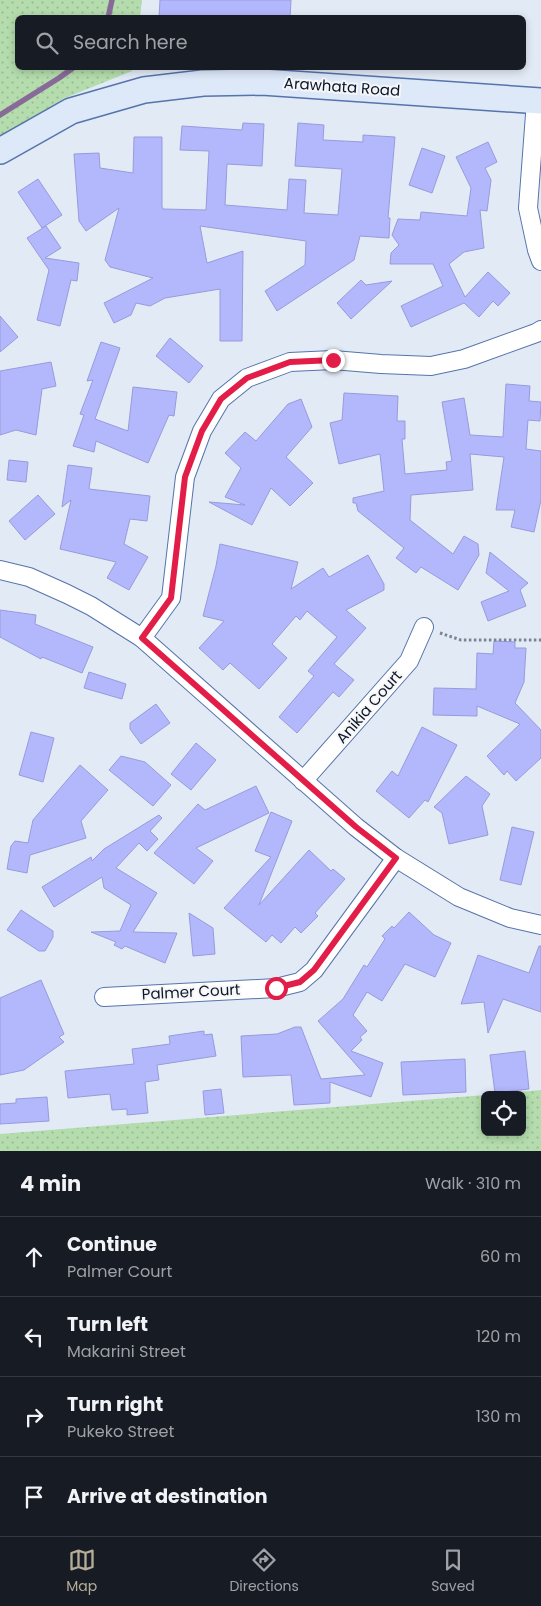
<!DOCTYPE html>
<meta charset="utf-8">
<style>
body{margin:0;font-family:Poppins,sans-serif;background:#20242c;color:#f1f3f6}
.controls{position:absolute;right:15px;bottom:15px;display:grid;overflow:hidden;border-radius:8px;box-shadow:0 2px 8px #0003}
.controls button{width:45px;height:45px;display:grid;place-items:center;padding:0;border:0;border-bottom:1px solid #363941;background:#171b24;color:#f1f3f6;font:25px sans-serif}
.stop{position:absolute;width:15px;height:15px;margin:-11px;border:4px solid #e11d48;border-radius:50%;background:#fff}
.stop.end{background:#e11d48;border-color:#fff;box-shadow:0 1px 5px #0008}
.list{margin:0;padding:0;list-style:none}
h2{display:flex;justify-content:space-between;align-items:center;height:65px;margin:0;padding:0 20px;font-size:21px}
h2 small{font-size:16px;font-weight:400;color:#9ea1a6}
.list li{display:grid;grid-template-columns:32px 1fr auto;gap:15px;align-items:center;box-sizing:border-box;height:80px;padding:0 20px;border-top:1px solid #363941}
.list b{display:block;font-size:19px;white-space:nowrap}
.list p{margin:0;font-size:16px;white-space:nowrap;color:#9ea1a6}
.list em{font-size:16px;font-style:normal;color:#9ea1a6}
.icon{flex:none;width:28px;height:28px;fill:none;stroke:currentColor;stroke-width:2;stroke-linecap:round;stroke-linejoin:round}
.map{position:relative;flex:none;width:541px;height:1151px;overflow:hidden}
.search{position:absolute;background:#171b24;box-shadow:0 2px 8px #0003;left:15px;right:15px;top:15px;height:55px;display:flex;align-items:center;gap:12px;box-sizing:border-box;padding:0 18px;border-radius:8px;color:#9ea1a6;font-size:19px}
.sheet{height:385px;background:#171b24}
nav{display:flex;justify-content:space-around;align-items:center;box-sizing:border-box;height:70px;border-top:1px solid #363941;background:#171b24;font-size:14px;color:#9ea1a6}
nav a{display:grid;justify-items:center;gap:2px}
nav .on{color:#b6ac98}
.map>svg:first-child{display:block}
.grass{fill:url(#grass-dots)}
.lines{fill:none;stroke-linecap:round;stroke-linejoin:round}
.stream{stroke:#886a98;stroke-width:5.5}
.building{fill:#b3b8fd;stroke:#979bdb}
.minor-casing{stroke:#5574ab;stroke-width:20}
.secondary-casing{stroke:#5574ab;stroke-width:28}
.path{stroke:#798393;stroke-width:3;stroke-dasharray:2.5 2.5;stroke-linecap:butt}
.minor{stroke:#fff;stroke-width:18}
.secondary{stroke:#dde8f9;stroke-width:25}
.route{stroke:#e11d48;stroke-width:6}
.labels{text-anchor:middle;stroke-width:4;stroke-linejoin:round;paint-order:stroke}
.street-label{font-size:15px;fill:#0b172c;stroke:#f6f6f6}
</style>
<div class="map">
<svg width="541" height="1151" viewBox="0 0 541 1151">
<defs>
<pattern id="grass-dots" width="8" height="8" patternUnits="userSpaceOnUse" patternTransform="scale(1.25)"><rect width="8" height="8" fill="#b4dcad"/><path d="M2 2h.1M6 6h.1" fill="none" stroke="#99bc95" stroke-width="1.8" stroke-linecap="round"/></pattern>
</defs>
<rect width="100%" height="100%" fill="#e2eaf6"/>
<g class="grass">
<polygon points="0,0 142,0 140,17 18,18 18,68 132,68 132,71 65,98 0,137"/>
<polygon points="541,1090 541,1151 0,1151 0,1134 485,1095 485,1132 522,1132 522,1095 486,1095"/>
</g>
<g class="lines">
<g class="stream">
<polyline points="108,18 112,0"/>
<polyline points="0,115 59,78 73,68"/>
</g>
</g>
<g class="building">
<polygon points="160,0 291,0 290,18 159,18"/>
<polygon points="243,123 264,124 262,166 227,164 225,205 287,210 289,179 306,180 304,213 338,215 342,169 295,166 298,123 324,125 323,140 363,142 363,135 395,137 388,218 390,218 389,238 360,236 354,260 277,311 265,291 305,265 306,241 200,226 207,263 243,251 242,341 220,341 220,289 165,298 150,306 136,303 131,315 114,323 104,303 153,278 110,267 105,260 119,208 86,231 79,221 74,154 99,153 100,168 133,173 134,137 162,137 162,207 163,209 206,210 209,151 180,150 182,126 242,130"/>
<polygon points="488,142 497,162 485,168 491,180 487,211 480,210 484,248 464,252 449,264 465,297 488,272 510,293 498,306 493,301 479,317 464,303 411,327 401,306 443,286 433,264 390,264 391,253 399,245 392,235 398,219 420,220 421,212 467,216 471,188 456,157"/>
<polygon points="422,148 445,156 432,193 409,185"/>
<polygon points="38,179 62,215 42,228 18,192"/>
<polygon points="46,226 61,248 45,258 79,263 77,281 71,280 60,326 37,320 49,270 27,238"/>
<polygon points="361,280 366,285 392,281 351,319 337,303"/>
<polygon points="0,316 18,337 0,352"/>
<polygon points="170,338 203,366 189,383 156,356"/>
<polygon points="101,342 120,348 95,419 128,431 133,387 177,392 174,416 169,415 148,463 96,441 94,452 73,446 84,415 80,414 93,380 87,381"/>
<polygon points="51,362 56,386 42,389 36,435 16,430 0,435 0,371"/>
<polygon points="506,384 530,386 529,401 541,402 540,421 528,420 526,449 541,451 541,500 534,532 511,527 515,510 496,510 504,457 470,454 473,490 411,495 410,520 453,554 464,536 478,544 479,555 458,590 421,567 416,573 396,558 404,548 358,511 356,503 353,503 353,498 384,491 380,454 339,464 330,423 342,420 344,393 398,396 397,421 405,421 405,439 402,439 405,474 447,470 446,462 452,461 442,402 464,398 470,435 503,437"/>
<polygon points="301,399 312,427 286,457 313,483 290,506 271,488 252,525 209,502 245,505 225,497 241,468 225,453 245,432 256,441 288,404"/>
<polygon points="9,460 28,462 26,482 7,480"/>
<polygon points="68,465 92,468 89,489 150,496 147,521 130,519 124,544 148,557 129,590 107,578 116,562 60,549 71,500 62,507"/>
<polygon points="38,495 55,514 25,540 9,521"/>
<polygon points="220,544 298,562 291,589 323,568 329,577 368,555 384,584 384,590 346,610 366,628 334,664 354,680 339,697 333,692 297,733 279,717 314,676 308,671 337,637 307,611 300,620 296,616 272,644 287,658 259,689 230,663 223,670 199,648 224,621 203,616 216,566"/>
<polygon points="490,552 528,583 520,590 526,606 488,621 481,602 509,591 486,573"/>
<polygon points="0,610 36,615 35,624 93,647 82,673 42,657 41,659 0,637"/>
<polygon points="494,641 515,642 515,648 526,648 524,682 515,703 541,730 541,758 516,781 507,771 504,775 487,756 520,724 477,706 477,716 433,715 434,688 476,689 477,653 493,654"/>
<polygon points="89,672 126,684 122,699 84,688"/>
<polygon points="156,704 170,723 141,744 130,729 130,723"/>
<polygon points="422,727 457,745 428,802 425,800 409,818 376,791 392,771 398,776"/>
<polygon points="31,732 54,738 43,782 19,775"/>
<polygon points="196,743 216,760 191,790 171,774"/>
<polygon points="121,756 145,762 171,785 153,806 109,770"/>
<polygon points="80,765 108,790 81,821 86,838 30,855 27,873 7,869 11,846 15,841 28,843 33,820"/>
<polygon points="466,776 490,794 482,806 488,835 449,844 442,813 434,807"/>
<polygon points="256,786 269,813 196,848 213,861 194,884 154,853 198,804 205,810"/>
<polygon points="271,812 292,821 259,905 309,850 331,871 333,869 345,879 315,913 318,916 301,933 295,927 281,943 272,935 266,942 224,908 271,857 255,851"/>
<polygon points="159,815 162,818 150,831 158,839 147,851 139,843 116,868 157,893 133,932 177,933 165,963 125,946 122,949 114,945 116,942 91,932 120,931 131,905 104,888 102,877 54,907 42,887 91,857 92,861 104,849"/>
<polygon points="512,827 534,832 521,885 500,880"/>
<polygon points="21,910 53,931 53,937 45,951 39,951 7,930"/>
<polygon points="409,912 434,935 451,943 435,977 405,964 382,1001 367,992 353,1015 367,1031 360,1037 362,1040 351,1051 383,1063 371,1097 330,1082 330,1103 294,1105 291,1075 243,1077 241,1036 277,1034 295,1027 301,1027 321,1079 365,1075 318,1021 343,999 364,965 367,967 385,939 382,936 392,926 394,928"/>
<polygon points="189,913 213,928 215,954 193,956"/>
<polygon points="539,946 541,946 541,1012 503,999 488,1033 484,1002 461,1004 478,955 529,973"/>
<polygon points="41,980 64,1034 59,1037 64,1042 24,1070 0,1075 0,998"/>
<polygon points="204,1031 204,1035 212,1034 216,1056 157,1065 159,1080 145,1082 148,1113 127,1115 127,1109 112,1110 110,1094 68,1098 65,1071 134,1064 132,1049 170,1044 169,1036"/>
<polygon points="525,1051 529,1089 495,1093 490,1055"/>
<polygon points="465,1059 466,1092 403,1095 401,1062"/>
<polygon points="221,1089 224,1113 205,1115 203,1091"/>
<polygon points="47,1097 49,1121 0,1124 0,1104 16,1103 16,1099"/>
</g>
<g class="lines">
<defs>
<g id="minor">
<polyline points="536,101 528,208 537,250 541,261"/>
<polyline points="0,570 29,577 67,594 91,606 142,638 356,827 396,858 459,897 510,918 541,925"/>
<polyline points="142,638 171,598 185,477 202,431 221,399 247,378 290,362 333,360 381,364 431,366 464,359 536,333 541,330"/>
<polyline points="303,781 409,661 424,627"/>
<polyline points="104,997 276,988 300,982 314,970 396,858"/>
</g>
<polyline id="secondary" points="0,151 71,111 144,90 203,83 262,82 541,101"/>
</defs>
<use href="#minor" class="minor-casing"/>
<use href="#secondary" class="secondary-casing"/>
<polyline class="path" points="440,633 461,640 541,640"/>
<use href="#minor" class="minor"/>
<use href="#secondary" class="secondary"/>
</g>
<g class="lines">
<polyline class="route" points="276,988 300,982 314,970 396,858 356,827 142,638 171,598 185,477 202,431 221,399 247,378 290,362 333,360"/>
</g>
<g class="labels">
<g class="street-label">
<text transform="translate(342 87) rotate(4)" y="5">Arawhata Road</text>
<text transform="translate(369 707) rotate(-49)" y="5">Anikia Court</text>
<text transform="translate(191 992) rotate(-3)" y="5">Palmer Court</text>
</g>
</g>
</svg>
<div class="controls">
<button><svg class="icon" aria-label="locate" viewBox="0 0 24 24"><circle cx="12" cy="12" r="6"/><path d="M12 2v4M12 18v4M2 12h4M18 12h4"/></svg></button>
</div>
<div class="stop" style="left:276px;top:988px"></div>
<div class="stop end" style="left:333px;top:360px"></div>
<div class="search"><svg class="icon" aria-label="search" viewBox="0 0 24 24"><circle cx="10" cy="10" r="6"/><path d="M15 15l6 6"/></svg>Search here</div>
</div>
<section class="sheet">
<h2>4 min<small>Walk · 310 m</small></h2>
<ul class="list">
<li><svg class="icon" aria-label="ahead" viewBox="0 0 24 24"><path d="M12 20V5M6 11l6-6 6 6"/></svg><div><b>Continue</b><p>Palmer Court</p></div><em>60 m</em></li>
<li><svg class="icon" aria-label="left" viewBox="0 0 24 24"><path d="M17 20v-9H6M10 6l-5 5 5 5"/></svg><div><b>Turn left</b><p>Makarini Street</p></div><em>120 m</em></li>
<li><svg class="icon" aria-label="right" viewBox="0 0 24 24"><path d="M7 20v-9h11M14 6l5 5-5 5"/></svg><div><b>Turn right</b><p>Pukeko Street</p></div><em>130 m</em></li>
<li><svg class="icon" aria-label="arrive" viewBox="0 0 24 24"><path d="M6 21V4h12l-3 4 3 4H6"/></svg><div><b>Arrive at destination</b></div></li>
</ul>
</section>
<nav>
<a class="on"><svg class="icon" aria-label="map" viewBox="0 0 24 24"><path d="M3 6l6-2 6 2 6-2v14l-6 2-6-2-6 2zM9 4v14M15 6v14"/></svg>Map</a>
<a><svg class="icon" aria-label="directions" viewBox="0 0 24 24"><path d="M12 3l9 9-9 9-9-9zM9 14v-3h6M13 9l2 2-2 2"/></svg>Directions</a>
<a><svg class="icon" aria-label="saved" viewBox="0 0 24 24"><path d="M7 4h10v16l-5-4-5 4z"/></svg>Saved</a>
</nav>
